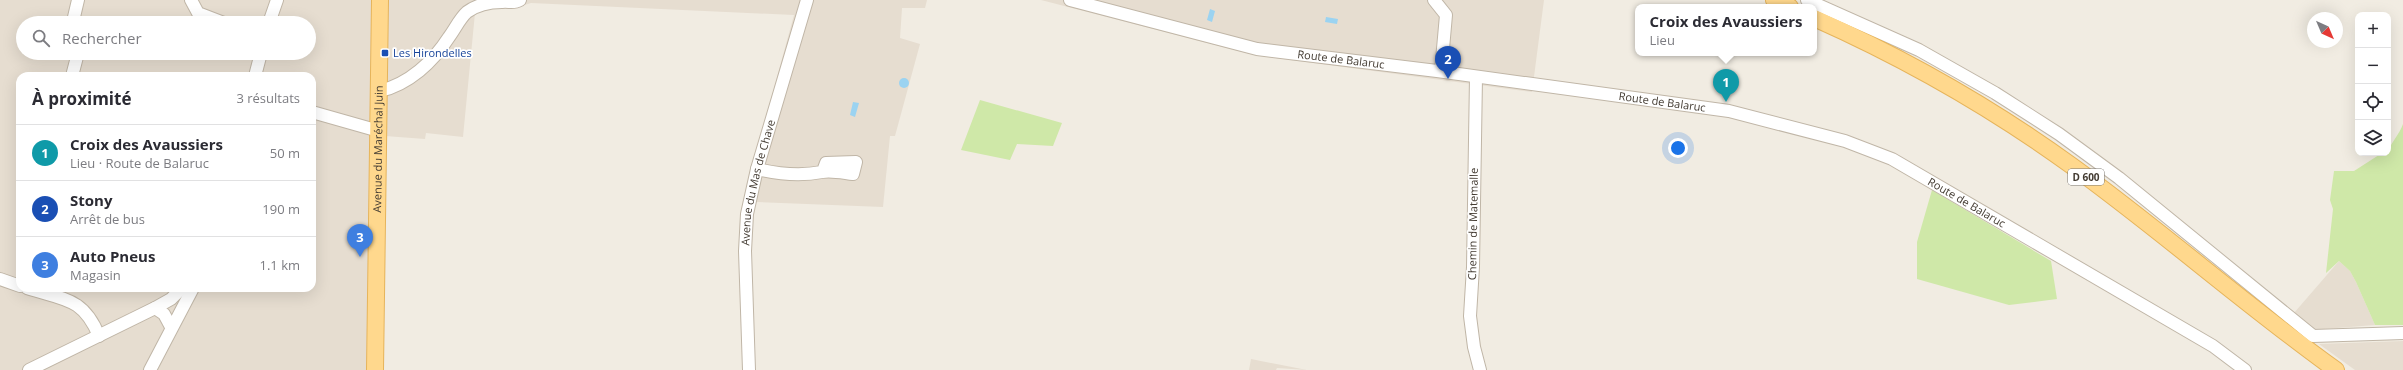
<!DOCTYPE html>
<html lang="fr">
<meta charset="utf-8">
<style>
body{margin:0;font-family:"Open Sans",sans-serif;background:#f7f7f7;color:#2b2b33}
.controls{position:absolute;right:12px;top:12px;display:grid;overflow:hidden;border-radius:8px;box-shadow:0 4px 16px #0002}
.controls button{width:36px;height:36px;display:grid;place-items:center;padding:0;border:0;border-bottom:1px solid #e1e1e2;background:#fff;color:#2b2b33;font:20px sans-serif}
.compass{position:absolute;left:2307px;top:12px;width:36px;height:36px;border-radius:50%;background:#fff;box-shadow:0 4px 16px #0002;rotate:136deg}
.you{position:absolute;left:1678px;top:148px;width:14px;height:14px;margin:-10px;border:3px solid #fff;border-radius:50%;background:#1a73e8;box-shadow:0 0 0 6px #1a73e833}
.badge{display:grid;place-items:center;width:26px;height:26px;border-radius:50%;background:#ff210b;color:#fff;font-size:13px;font-weight:700}
.pin{position:absolute;translate:-50% -33px;filter:drop-shadow(0 1px 2px #0008)}
.pin::after{content:'';position:absolute;top:21px;width:14px;height:12px;background:inherit;clip-path:polygon(0 0,100% 0,50% 100%)}
.popup{position:absolute;left:1635px;top:4px;width:182px;height:52px;box-sizing:border-box;display:grid;place-content:center;border-radius:8px;background:#fff;filter:drop-shadow(0 1px 3px #0005);font-size:13px;white-space:nowrap;color:#7c7c81}
.popup b{font-size:15px;color:#2b2b33}
.popup::after{content:'';position:absolute;left:50%;top:100%;margin-left:-8px;border:8px solid transparent;border-top-color:#fff}
.list{margin:0;padding:0;list-style:none}
h2{display:flex;justify-content:space-between;align-items:center;height:52px;margin:0;padding:0 16px;font-size:17px}
h2 small{font-size:13px;font-weight:400;color:#7c7c81}
.list li{display:grid;grid-template-columns:26px 1fr auto;gap:12px;align-items:center;box-sizing:border-box;height:56px;padding:0 16px;border-top:1px solid #e1e1e2}
.list b{display:block;font-size:15px;white-space:nowrap}
.list p{margin:0;font-size:13px;white-space:nowrap;color:#7c7c81}
.list em{font-size:13px;font-style:normal;color:#7c7c81}
.icon{flex:none;width:22px;height:22px;fill:none;stroke:currentColor;stroke-width:2;stroke-linecap:round;stroke-linejoin:round}
.map{position:relative;flex:none;width:2403px;height:370px;overflow:hidden}
.search{position:absolute;background:#fff;box-shadow:0 4px 16px #0002;left:16px;top:16px;width:300px;height:44px;display:flex;align-items:center;gap:10px;box-sizing:border-box;padding:0 14px;border-radius:22px;color:#7c7c81;font-size:15px}
.panel{position:absolute;background:#fff;box-shadow:0 4px 16px #0002;left:16px;top:72px;width:300px;height:220px;border-radius:12px}
.map>svg:first-child{display:block}
.residential{fill:#e6ddd0;fill-rule:evenodd}
.green{fill:#cfe8a8}
.water{fill:#9bd3f1}
.lines{fill:none;stroke-linecap:round;stroke-linejoin:round}
.minor-casing{stroke:#c0b6a7;stroke-width:14}
.major-casing{stroke:#e6b45b;stroke-width:18}
.minor{stroke:#fff;stroke-width:12}
.major{stroke:#ffd88d;stroke-width:16}
.transit-dot{fill:#1a4fb4;stroke:#fff;stroke-width:1.5}
.labels{text-anchor:middle;stroke-width:3.5;stroke-linejoin:round;paint-order:stroke}
.shield{fill:#fff;stroke:#7b7670;stroke-width:1}
.shield-label{font-size:10px;font-weight:bold;fill:#433b32}
.transit-label{font-size:11px;fill:#164399;stroke:#fff;text-anchor:start}
.street-label{font-size:11px;fill:#433b32;stroke:#fff}
</style>
<div class="map">
<svg width="2403" height="370" viewBox="0 0 2403 370">
<rect width="100%" height="100%" fill="#f1ece2"/>
<g class="residential">
<path d="M0,0h927l-2,8h-23l-2,30 20,6 -25,92h-5l-7,71 -127,-5 -12,-4 50,-183 -263,-12 -16,5h-29l-11,5 -12,124 -37,-4 -1,6 -40,-3 -2,234h-383zM23,23h286v30h-286zM20,76h292v212h-292z"/>
<polygon points="1041,0 1544,0 1532,92 1254,55"/>
<polygon points="2339,261 2350,271 2356,282 2375,325 2311,330 2294,313"/>
<polygon points="2403,341 2403,370 2355,370 2319,344"/>
<polygon points="1251,359 1307,370 1277,368 1276,370 1249,370"/>
</g>
<g class="green">
<polygon points="980,100 1062,123 1053,146 1017,144 1010,160 961,150"/>
<path d="M2403,124v201h-28l-19,-43 -6,-11 -11,-10 -13,12 7,-64 -3,-9 4,-29h20l28,-18h6c0,-7 12,-19 15,-29z"/>
<polygon points="1932,190 2051,261 2057,299 2009,305 1917,279 1917,242"/>
</g>
<g class="water">
<polygon points="1210,9 1215,11 1212,22 1207,20"/>
<polygon points="1326,17 1338,19 1337,24 1325,22"/>
<circle cx="904" cy="83" r="5"/>
<polygon points="853,102 859,103 855,117 850,115"/>
</g>
<g class="lines">
<defs>
<g id="minor">
<polyline points="191,0 198,13 224,23"/>
<path id="s1" d="M1070,0l187,49 180,22 292,40 116,30 47,18 321,187 32,24"/>
<polyline points="1434,0 1446,15 1441,71"/>
<polyline points="1807,0 1919,50 1995,93 2059,134 2119,178 2313,336 2403,333"/>
<polyline points="78,23 74,17 78,0"/>
<polyline points="269,23 277,0"/>
<polyline points="72,76 78,53"/>
<polyline points="255,76 261,53"/>
<polyline points="1476,77 1473,267 1470,316 1474,347 1480,370"/>
<path d="M380,91c29,-7 53,-29 69,-54 6,-8 11,-19 18,-25 11,-8 22,-10 35,-10 7,-1 11,2 18,-2"/>
<polyline points="312,112 379,131"/>
<path d="M757,169c21,5 45,7 65,3 9,-2 22,1 31,2l3,-12 -30,1 -3,8"/>
<polyline points="0,279 20,286"/>
<path d="M27,288c37,12 56,9 72,48"/>
<polyline points="155,308 164,314 171,327"/>
<polyline points="29,370 155,308 171,299 182,288"/>
<polyline points="150,370 193,288"/>
<path id="s2" d="M749,370l-4,-119 2,-37 10,-45 50,-169"/>
</g>
<g id="major">
<polyline points="1774,0 1790,7"/>
<path d="M1814,18c90,40 178,90 258,148 90,65 173,139 264,204"/>
<path id="s3" d="M375,370l5,-370"/>
</g>
</defs>
<use href="#minor" class="minor-casing"/>
<use href="#major" class="major-casing"/>
<use href="#minor" class="minor"/>
<use href="#major" class="major"/>
</g>
<rect class="transit-dot" x="381" y="49" width="8" height="8" rx="2"/>
<g class="labels">
<rect class="shield" x="2068" y="169" width="36" height="16" rx="3"/>
<g class="shield-label">
<text x="2086" y="181">D 600</text>
</g>
<g class="transit-label">
<text x="393" y="57">Les Hirondelles</text>
</g>
<g class="street-label">
<text dy="4" stroke="none"><textPath href="#s1" startOffset="278">Route de Balaruc</textPath></text>
<text dy="4" stroke="none"><textPath href="#s1" startOffset="602">Route de Balaruc</textPath></text>
<text dy="4" stroke="none"><textPath href="#s3" startOffset="221">Avenue du Maréchal Juin</textPath></text>
<text dy="4" stroke="none"><textPath href="#s2" startOffset="189">Avenue du Mas de Chave</textPath></text>
<text dy="4" stroke="none"><textPath href="#s1" startOffset="926">Route de Balaruc</textPath></text>
<text transform="translate(1473 224) rotate(-89)" y="4">Chemin de Matemalle</text>
</g>
</g>
</svg>
<div class="controls">
<button>+</button>
<button>−</button>
<button><svg class="icon" aria-label="locate" viewBox="0 0 24 24"><circle cx="12" cy="12" r="6"/><path d="M12 2v4M12 18v4M2 12h4M18 12h4"/></svg></button>
<button><svg class="icon" aria-label="layers" viewBox="0 0 24 24"><path d="M12 4l9 5-9 5-9-5zM3 14l9 5 9-5"/></svg></button>
</div>
<svg class="compass" viewBox="-18 -18 36 36"><path d="M0-13l5 13h-10z" fill="#e53935"/><path d="M0 13l5-13h-10z" fill="#7c7c81"/></svg>
<div class="you"></div>
<div class="pin badge" style="left:1726px;top:102px;background:#0f9aa8">1</div>
<div class="popup"><b>Croix des Avaussiers</b>Lieu</div>
<div class="pin badge" style="left:1448px;top:79px;background:#1a4fb4">2</div>
<div class="pin badge" style="left:360px;top:257px;background:#3f7fe0">3</div>
<div class="search"><svg class="icon" aria-label="search" viewBox="0 0 24 24"><circle cx="10" cy="10" r="6"/><path d="M15 15l6 6"/></svg>Rechercher</div>
<section class="panel">
<h2>À proximité<small>3 résultats</small></h2>
<ul class="list">
<li><span class="badge" style="background:#0f9aa8">1</span><div><b>Croix des Avaussiers</b><p>Lieu · Route de Balaruc</p></div><em>50 m</em></li>
<li><span class="badge" style="background:#1a4fb4">2</span><div><b>Stony</b><p>Arrêt de bus</p></div><em>190 m</em></li>
<li><span class="badge" style="background:#3f7fe0">3</span><div><b>Auto Pneus</b><p>Magasin</p></div><em>1.1 km</em></li>
</ul>
</section>
</div>
